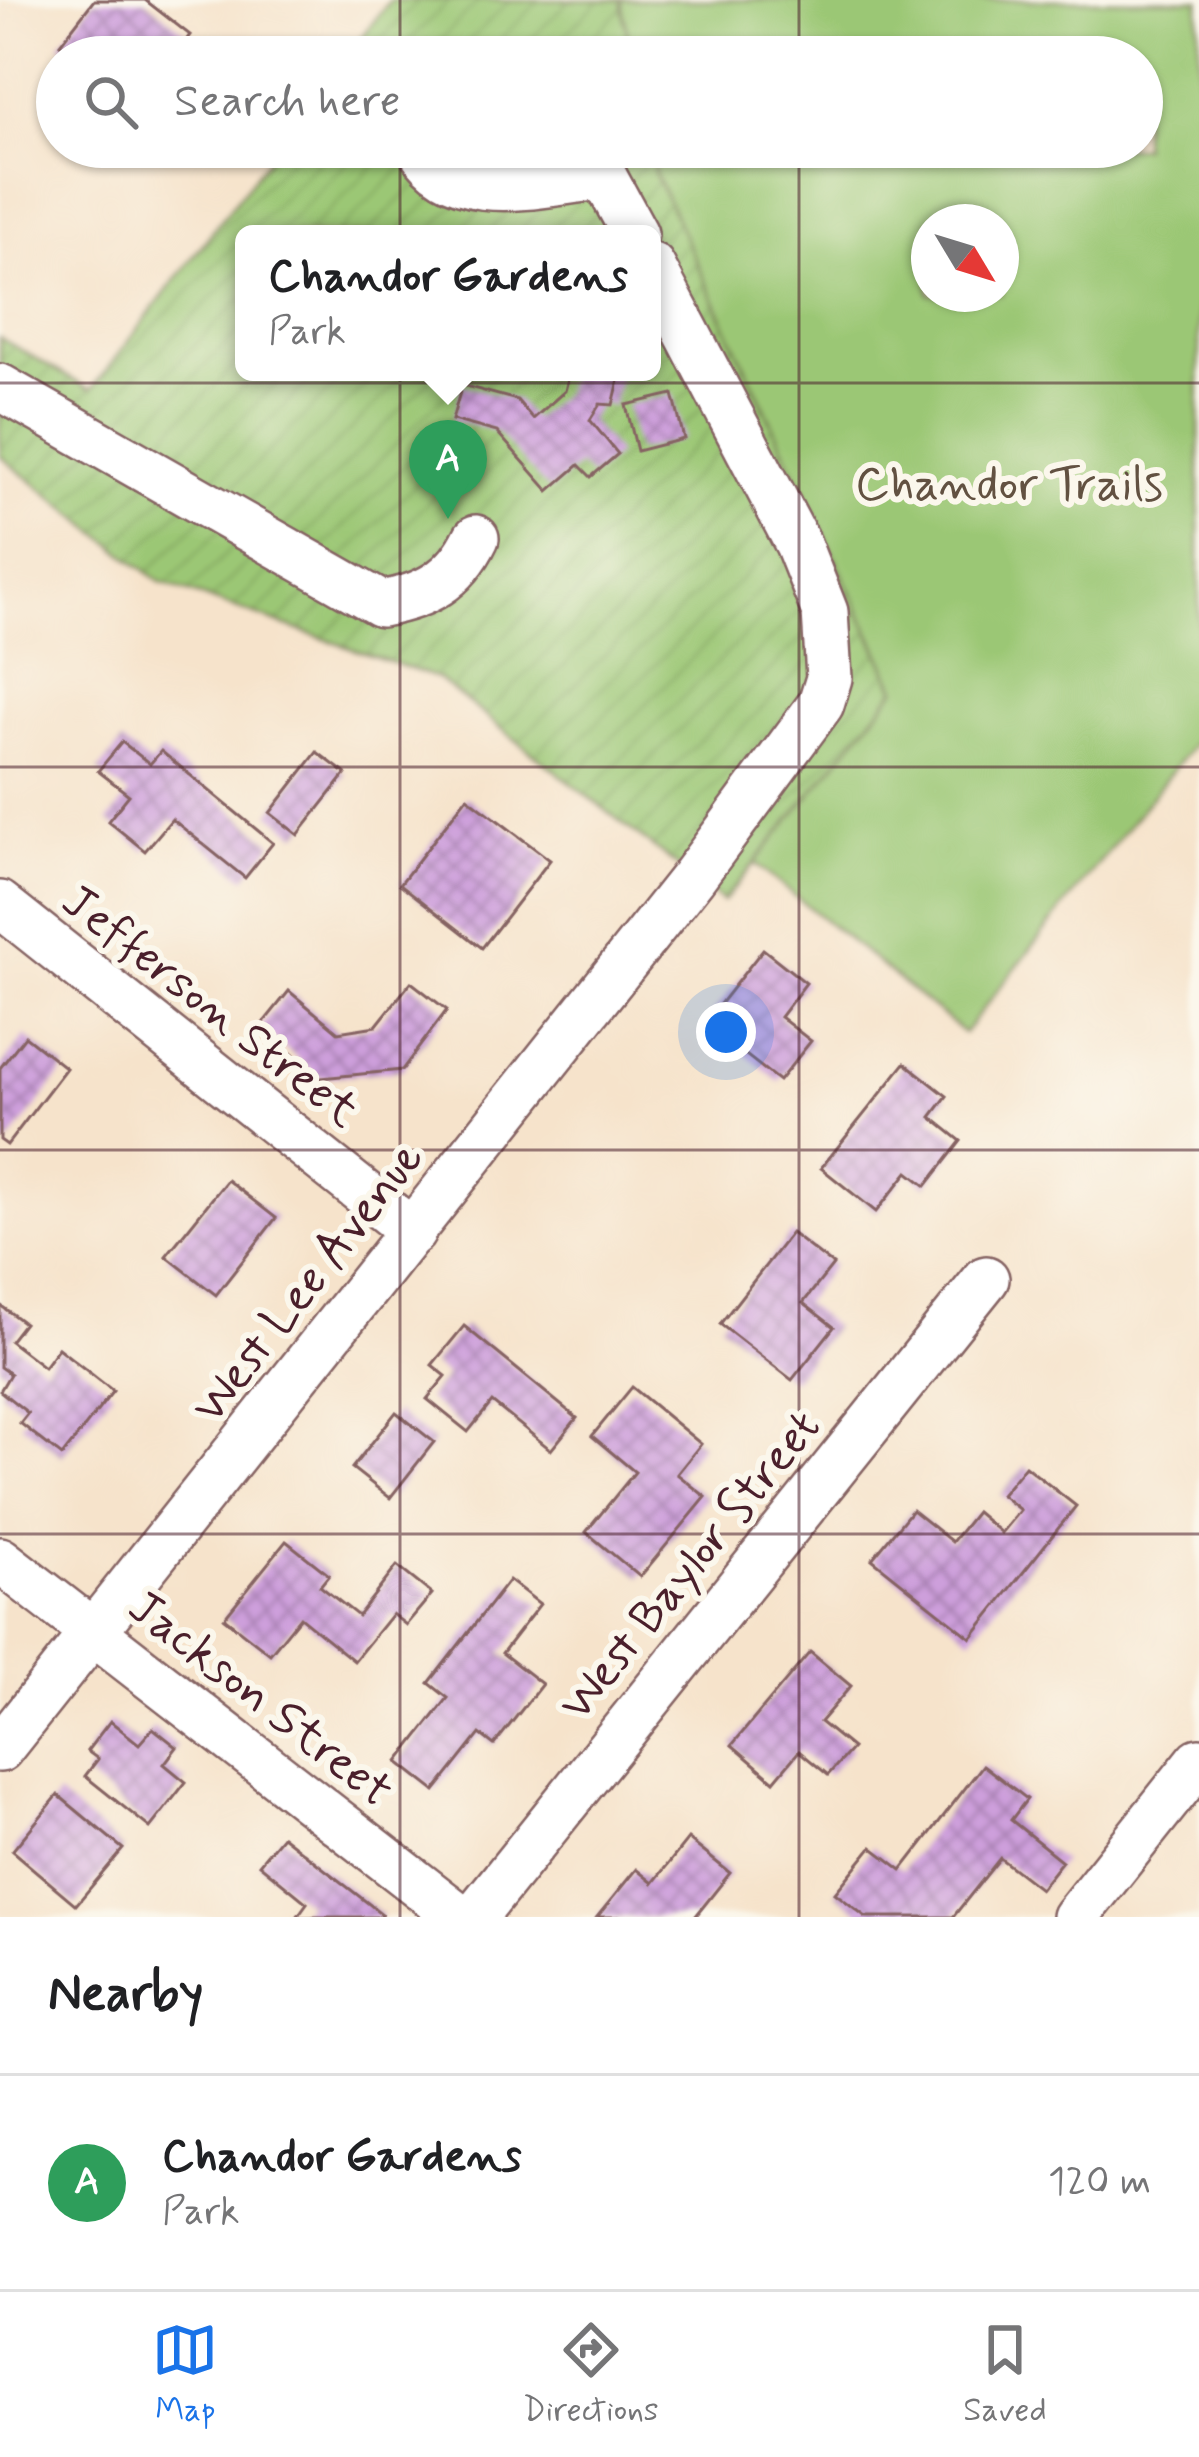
<!DOCTYPE html>
<style>
body{margin:0;font-family:Mynerve,sans-serif;background:#f2f2f2;color:#202124}
.compass{position:absolute;left:911px;top:204px;width:108px;height:108px;border-radius:50%;background:#fff;box-shadow:0 3px 9px #0004;rotate:128deg}
.you{position:absolute;left:726px;top:1032px;width:42px;height:42px;margin:-30px;border:9px solid #fff;border-radius:50%;background:#1a73e8;box-shadow:0 0 0 18px #1a73e833}
.badge{display:grid;place-items:center;width:78px;height:78px;border-radius:50%;background:#1a73e8;color:#fff;font-size:39px;font-weight:700}
.pin{position:absolute;translate:-50% -99px;filter:drop-shadow(0 3px 6px #0008)}
.pin::after{content:'';position:absolute;top:63px;width:42px;height:36px;background:inherit;clip-path:polygon(0 0,100% 0,50% 100%)}
.popup{position:absolute;left:235px;top:225px;width:426px;height:156px;box-sizing:border-box;display:grid;place-content:center;border-radius:18px;background:#fff;filter:drop-shadow(0 3px 9px #0005);font-size:39px;white-space:nowrap;color:#757577}
.popup b{font-size:45px;color:#202124}
.popup::after{content:'';position:absolute;left:50%;top:100%;margin-left:-24px;border:24px solid transparent;border-top-color:#fff}
.list{margin:0;padding:0;list-style:none}
h2{display:flex;justify-content:space-between;align-items:center;height:156px;margin:0;padding:0 48px;font-size:51px}
h2 small{font-size:39px;font-weight:400;color:#757577}
.list li{display:grid;grid-template-columns:78px 1fr auto;gap:36px;align-items:center;box-sizing:border-box;height:216px;padding:0 48px;border-top:3px solid #e0e0e0}
.list b{display:block;font-size:45px;white-space:nowrap}
.list p{margin:0;font-size:39px;white-space:nowrap;color:#757577}
.list em{font-size:39px;font-style:normal;color:#757577}
.icon{flex:none;width:66px;height:66px;fill:none;stroke:currentColor;stroke-width:2;stroke-linecap:round;stroke-linejoin:round}
.map{position:relative;flex:none;width:1199px;height:1917px;overflow:hidden}
.search{position:absolute;background:#fff;box-shadow:0 3px 9px #0004;left:36px;right:36px;top:36px;height:132px;display:flex;align-items:center;gap:30px;box-sizing:border-box;padding:0 42px;border-radius:66px;color:#757577;font-size:45px}
.sheet{height:372px;background:#fff}
nav{display:flex;justify-content:space-around;align-items:center;box-sizing:border-box;height:168px;border-top:3px solid #e0e0e0;background:#fff;font-size:33px;color:#757577}
nav a{display:grid;justify-items:center;gap:6px}
nav .on{color:#1a73e8}
.map>svg:first-child{display:block}
.park{fill:#9bc775;stroke:#727350;stroke-width:3;fill-rule:evenodd}
.garden{fill:url(#garden-furrows);stroke:#727350;stroke-width:3;fill-rule:evenodd}
.building{fill:url(#building-cross-hatch)}
.lines{fill:none;stroke-linecap:round;stroke-linejoin:round}
.minor-casing{stroke:#866463;stroke-width:50}
.minor{stroke:#fff;stroke-width:45}
.grid{fill:none;stroke:#4a1f2b;stroke-width:3;stroke-opacity:0.55}
.labels{text-anchor:middle;stroke-width:12;stroke-linejoin:round;paint-order:stroke}
.park-label{font-size:48px;fill:#625141;stroke:#fbf7ec}
.street-label{font-size:48px;fill:#4a1f2b;stroke:#fbf7ec}
</style>
<div class="map">
<svg width="1199" height="1917" viewBox="0 0 1199 1917">
<defs>
<pattern id="garden-furrows" width="10" height="10" patternUnits="userSpaceOnUse" patternTransform="scale(3)"><rect width="10" height="10" fill="#9bc775"/><path d="M-1 1l2-2M0 10L10 0M9 11l2-2" fill="none" stroke="#87aa65"/></pattern>
<pattern id="building-cross-hatch" width="8" height="8" patternUnits="userSpaceOnUse" patternTransform="scale(3)"><rect width="8" height="8" fill="#cd9fdb"/><path d="M0 0l8 8M0 8l8-8" fill="none" stroke="#a881b2"/></pattern>
</defs>
<rect width="100%" height="100%" fill="#fbf7ec"/>
<filter id="ink" filterUnits="userSpaceOnUse"><feTurbulence type="fractalNoise" baseFrequency=".00833" numOctaves="2"/><feDisplacementMap in="SourceGraphic" scale="24" xChannelSelector="R" yChannelSelector="G"/><feConvolveMatrix kernelMatrix="1 2 1 2 8 2 1 2 1" color-interpolation-filters="sRGB"/></filter>
<filter id="wash" filterUnits="userSpaceOnUse"><feTurbulence type="fractalNoise" baseFrequency=".004" numOctaves="4" result="noise"/><feDisplacementMap in="SourceGraphic" scale="48" xChannelSelector="R" yChannelSelector="G"/><feGaussianBlur stdDeviation="2.7" result="paint"/><feColorMatrix in="noise" values="0 0 0 0 0 0 0 0 0 0 0 0 0 0 0 0 0 1.4 0 .05"/><feComposite in="paint" operator="in"/></filter>
<g filter="url(#wash)">
<rect width="100%" height="100%" fill="#f6e3cb"/>
<path class="park" d="M621,0h578v737l-235,296 -210,-170 142,-175 -241,-514 -5,-27h492v-90h-510zM929,222h72v72h-72z"/>
<g class="garden">
<polygon points="390,0 621,0 632,57 347,57"/>
<path d="M277,147h373l5,27 241,515 -173,213 -286,-224 -277,-96 -160,-126v-118l91,52zM244,234h408v138h-408z"/>
</g>
<g id="blocks">
<g class="building">
<polygon points="94,0 145,0 190,35 174,57 77,57 60,44"/>
<polygon points="455,147 501,147 489,167"/>
<polygon points="570,372 621,372 613,405 600,404 590,420 618,454 591,477 579,465 549,491 497,432 452,420 462,385 517,400 533,419 565,391"/>
<polygon points="673,394 684,439 637,451 626,405"/>
<polygon points="122,742 150,764 161,751 273,843 245,878 172,819 145,851 108,821 129,795 98,771"/>
<polygon points="317,752 346,774 298,835 270,813"/>
<polygon points="467,797 550,860 482,948 400,884"/>
<polygon points="763,949 806,983 780,1017 811,1041 779,1081 705,1023"/>
<polygon points="411,982 447,1010 402,1070 321,1078 260,1027 289,991 338,1032 376,1026"/>
<polygon points="25,1036 66,1068 7,1145 0,1140 0,1068"/>
<polygon points="905,1063 947,1096 931,1117 961,1141 926,1186 908,1172 876,1212 821,1168"/>
<polygon points="227,1180 276,1218 216,1295 166,1256"/>
<polygon points="791,1233 833,1265 803,1303 834,1327 792,1380 720,1324"/>
<polygon points="0,1305 24,1323 10,1341 44,1367 58,1348 113,1391 62,1456 20,1423 28,1413 0,1391 10,1374 0,1367"/>
<polygon points="464,1326 577,1418 551,1450 492,1402 468,1432 427,1399 446,1376 432,1365"/>
<polygon points="632,1387 701,1444 677,1474 706,1497 640,1577 586,1532 635,1472 592,1436"/>
<polygon points="396,1412 434,1442 390,1498 352,1468"/>
<polygon points="1025,1466 1076,1506 971,1638 872,1559 912,1510 952,1542 976,1512 1001,1533 1020,1510 1001,1495"/>
<polygon points="286,1541 329,1575 320,1586 358,1616 397,1566 432,1594 406,1625 392,1614 354,1661 300,1617 270,1654 224,1618"/>
<polygon points="509,1580 540,1604 502,1653 542,1684 494,1745 480,1734 435,1791 398,1762 448,1698 429,1683"/>
<polygon points="810,1652 851,1686 820,1722 852,1748 828,1775 799,1751 774,1781 732,1745"/>
<polygon points="110,1721 139,1744 153,1728 177,1747 164,1764 186,1782 150,1828 85,1776 98,1759 87,1751"/>
<polygon points="983,1765 1027,1799 1011,1820 1062,1861 1040,1889 1000,1858 953,1917 866,1917 835,1893 872,1847 902,1870"/>
<polygon points="58,1795 123,1849 76,1905 12,1851"/>
<polygon points="282,1836 382,1914 380,1917 297,1917 307,1903 259,1864"/>
<polygon points="688,1839 730,1873 695,1917 597,1917 636,1869 653,1883"/>
</g>
</g>
</g>
<g filter="url(#ink)">
<use href="#blocks" fill-opacity="0" stroke="#866463" stroke-width="3"/>
<g class="lines">
<defs>
<g id="minor">
<path d="M419,147c39,63 122,35 185,30"/>
<polyline points="575,147 604,177 635,234"/>
<path d="M0,387l381,217c45,-8 75,-24 95,-66"/>
<polyline points="0,904 413,1232"/>
<polyline points="0,1560 460,1917"/>
<polyline points="0,1749 693,877 821,704 829,678 825,612 798,544 652,266"/>
<polyline points="474,1917 986,1279"/>
<polyline points="1075,1917 1199,1761"/>
</g>
</defs>
<use href="#minor" class="minor-casing"/>
<use href="#minor" class="minor"/>
</g>
</g>
<path class="grid" d="M400,0v57M799,0v57M400,147v1770M799,147v1770M0,383h1199M0,767h1199M0,1150h1199M0,1534h1199"/>
<g class="labels">
<g class="park-label">
<text x="1009" y="499">Chandor Trails</text>
</g>
<g class="street-label">
<text transform="translate(212 1004) rotate(38)" y="17">Jefferson Street</text>
<text transform="translate(306 1281) rotate(-52)" y="17">West Lee Avenue</text>
<text transform="translate(688 1564) rotate(-51)" y="17">West Baylor Street</text>
<text transform="translate(262 1697) rotate(38)" y="17">Jackson Street</text>
</g>
</g>
</svg>
<svg class="compass" viewBox="-18 -18 36 36"><path d="M0-13l5 13h-10z" fill="#e53935"/><path d="M0 13l5-13h-10z" fill="#757577"/></svg>
<div class="you"></div>
<div class="pin badge" style="left:448px;top:519px;background:#2e9e5b">A</div>
<div class="popup"><b>Chandor Gardens</b>Park</div>
<div class="search"><svg class="icon" aria-label="search" viewBox="0 0 24 24"><circle cx="10" cy="10" r="6"/><path d="M15 15l6 6"/></svg>Search here</div>
</div>
<section class="sheet">
<h2>Nearby<small></small></h2>
<ul class="list">
<li><span class="badge" style="background:#2e9e5b">A</span><div><b>Chandor Gardens</b><p>Park</p></div><em>120 m</em></li>
</ul>
</section>
<nav>
<a class="on"><svg class="icon" aria-label="map" viewBox="0 0 24 24"><path d="M3 6l6-2 6 2 6-2v14l-6 2-6-2-6 2zM9 4v14M15 6v14"/></svg>Map</a>
<a><svg class="icon" aria-label="directions" viewBox="0 0 24 24"><path d="M12 3l9 9-9 9-9-9zM9 14v-3h6M13 9l2 2-2 2"/></svg>Directions</a>
<a><svg class="icon" aria-label="saved" viewBox="0 0 24 24"><path d="M7 4h10v16l-5-4-5 4z"/></svg>Saved</a>
</nav>
